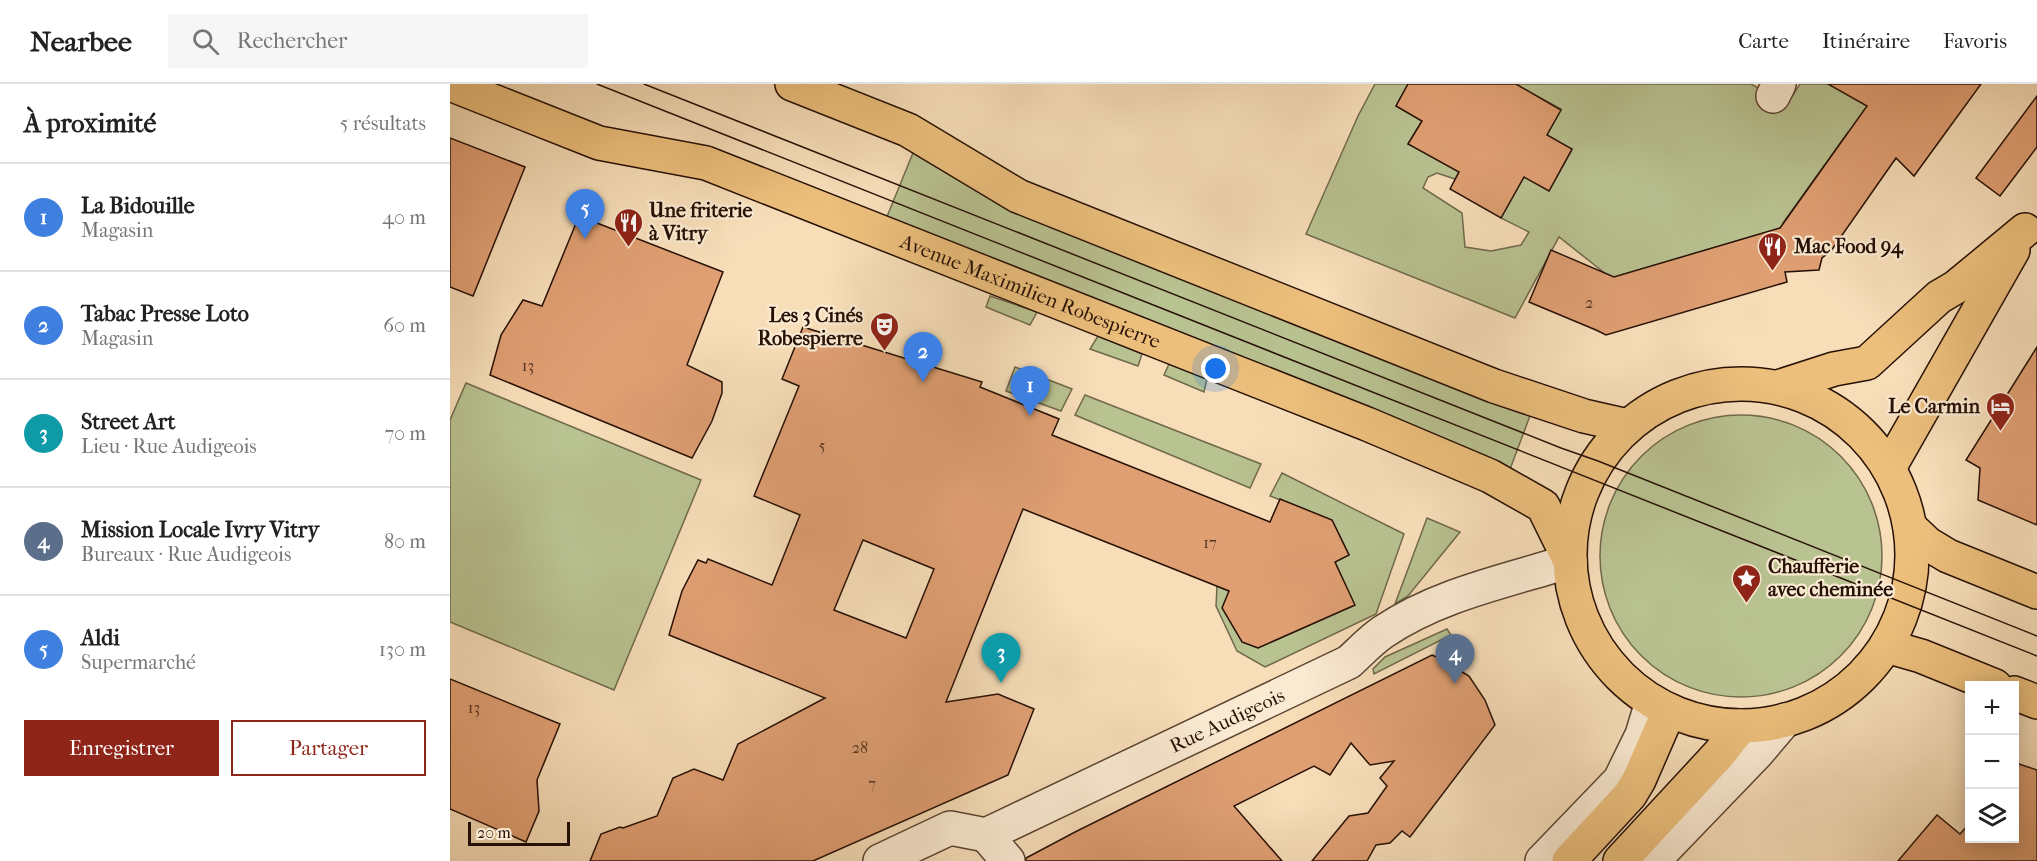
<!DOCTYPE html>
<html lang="fr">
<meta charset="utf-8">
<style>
body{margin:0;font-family:"IM FELL French Canon",serif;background:#f6f6f6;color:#222}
.controls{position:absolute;right:18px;bottom:18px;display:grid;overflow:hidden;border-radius:0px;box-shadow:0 3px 15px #0003}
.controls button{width:54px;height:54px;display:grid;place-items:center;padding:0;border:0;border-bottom:2px solid #e0e0e0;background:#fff;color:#222;font:30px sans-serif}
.scale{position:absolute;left:18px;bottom:15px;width:102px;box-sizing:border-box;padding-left:6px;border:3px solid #271005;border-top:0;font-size:16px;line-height:21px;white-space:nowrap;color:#271005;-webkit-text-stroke:4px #faead2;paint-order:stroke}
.you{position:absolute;left:766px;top:285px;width:21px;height:21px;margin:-15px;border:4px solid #fff;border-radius:50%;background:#1a73e8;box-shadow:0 0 0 9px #1a73e833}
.badge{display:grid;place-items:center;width:39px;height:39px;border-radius:50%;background:#8f2418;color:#fff;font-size:20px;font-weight:700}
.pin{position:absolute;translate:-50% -50px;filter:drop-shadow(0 2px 3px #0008)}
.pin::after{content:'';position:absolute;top:32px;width:21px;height:18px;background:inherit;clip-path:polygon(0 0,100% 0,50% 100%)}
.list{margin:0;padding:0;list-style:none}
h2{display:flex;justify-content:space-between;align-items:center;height:78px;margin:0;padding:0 24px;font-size:26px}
h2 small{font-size:20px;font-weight:400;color:#767676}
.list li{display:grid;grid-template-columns:39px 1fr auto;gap:18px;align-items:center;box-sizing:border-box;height:108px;padding:0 24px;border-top:2px solid #e0e0e0}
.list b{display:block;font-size:22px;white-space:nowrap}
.list p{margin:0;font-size:20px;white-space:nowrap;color:#767676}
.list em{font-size:20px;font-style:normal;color:#767676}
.actions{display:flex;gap:12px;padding:18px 24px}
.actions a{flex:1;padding:14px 0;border:2px solid #8f2418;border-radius:0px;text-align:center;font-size:21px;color:#8f2418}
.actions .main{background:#8f2418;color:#fff}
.icon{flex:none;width:33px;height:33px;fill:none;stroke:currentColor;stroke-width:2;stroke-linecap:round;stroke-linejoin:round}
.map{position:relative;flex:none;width:1587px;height:777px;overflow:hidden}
header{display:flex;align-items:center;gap:36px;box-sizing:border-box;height:84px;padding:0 30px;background:#fff;border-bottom:2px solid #e0e0e0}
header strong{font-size:28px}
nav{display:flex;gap:33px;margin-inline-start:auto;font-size:21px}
.search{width:420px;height:54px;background:#f6f6f6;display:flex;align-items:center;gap:15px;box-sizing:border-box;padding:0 21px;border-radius:0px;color:#767676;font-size:22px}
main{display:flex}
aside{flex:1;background:#fff}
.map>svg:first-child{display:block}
.green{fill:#b9c291;stroke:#70694b;stroke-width:1.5}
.building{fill:#df9f73;stroke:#271005;stroke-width:1.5;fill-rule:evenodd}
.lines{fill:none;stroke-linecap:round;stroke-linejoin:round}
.minor-casing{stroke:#5b4432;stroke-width:36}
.major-casing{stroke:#271005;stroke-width:36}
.minor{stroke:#faead2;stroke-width:33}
.major{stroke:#ecbf7c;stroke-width:33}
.tram{stroke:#271005;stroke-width:1.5}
.labels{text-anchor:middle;stroke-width:4.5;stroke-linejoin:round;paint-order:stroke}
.number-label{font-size:16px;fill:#553420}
.poi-label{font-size:20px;font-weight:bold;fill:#271005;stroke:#faead2;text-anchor:start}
.street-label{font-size:20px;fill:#271005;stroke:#faead2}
</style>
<header>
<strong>Nearbee</strong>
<div class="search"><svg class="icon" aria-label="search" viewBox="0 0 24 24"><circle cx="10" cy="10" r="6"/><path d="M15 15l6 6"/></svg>Rechercher</div>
<nav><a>Carte</a><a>Itinéraire</a><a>Favoris</a></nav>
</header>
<main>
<aside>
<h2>À proximité<small>5 résultats</small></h2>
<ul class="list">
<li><span class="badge" style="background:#3f7fe0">1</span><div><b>La Bidouille</b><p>Magasin</p></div><em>40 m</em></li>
<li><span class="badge" style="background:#3f7fe0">2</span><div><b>Tabac Presse Loto</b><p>Magasin</p></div><em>60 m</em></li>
<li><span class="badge" style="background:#0f9aa8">3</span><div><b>Street Art</b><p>Lieu · Rue Audigeois</p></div><em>70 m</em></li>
<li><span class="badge" style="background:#5c6f8a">4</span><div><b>Mission Locale Ivry Vitry</b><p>Bureaux · Rue Audigeois</p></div><em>80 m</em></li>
<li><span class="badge" style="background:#3f7fe0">5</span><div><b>Aldi</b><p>Supermarché</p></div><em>130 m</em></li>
</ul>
<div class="actions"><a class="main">Enregistrer</a><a>Partager</a></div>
</aside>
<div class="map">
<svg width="1587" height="777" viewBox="0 0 1587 777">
<rect width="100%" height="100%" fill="#f7deb9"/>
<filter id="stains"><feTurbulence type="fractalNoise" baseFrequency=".00333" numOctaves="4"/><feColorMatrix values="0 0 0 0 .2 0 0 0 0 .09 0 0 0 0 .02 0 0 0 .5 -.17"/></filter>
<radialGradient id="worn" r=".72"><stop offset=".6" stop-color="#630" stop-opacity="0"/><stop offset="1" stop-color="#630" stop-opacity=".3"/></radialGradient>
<g class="green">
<polygon points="925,0 958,0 946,22 972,37 958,60 1012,83 1005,95 987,89 978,93 973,104 1012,129 1015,163 1041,167 1071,161 1079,148 1051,134 1074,93 1099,107 1122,66 1097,51 1111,25 1085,11 1058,0 1301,0 1337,20 1350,0 1398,0 1439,34 1425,54 1446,75 1443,78 1398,48 1333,139 1334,143 1161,194 1109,153 1065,234 856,150 908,32"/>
<polygon points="465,64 1081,329 1059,388 1017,364 436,135"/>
<polygon points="540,212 587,228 580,241 536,223"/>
<polygon points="648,252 692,270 688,282 640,265"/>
<polygon points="719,280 757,295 754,308 714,291"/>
<polygon points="565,283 622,305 611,327 556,307"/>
<polygon points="16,299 251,396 164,606 0,538 0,336"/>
<polygon points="635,311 811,380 800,404 625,331"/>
<circle cx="1291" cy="472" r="141"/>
<polygon points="832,389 954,450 926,530 815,583 787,567 766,522 767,502 779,507 792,558 808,564 904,521 885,478 899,471 882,436 820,412"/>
<polygon points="977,434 1010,448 958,512 945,520"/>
<polygon points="997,545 1001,551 924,590 923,585 935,573"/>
</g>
<g class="building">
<polygon points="958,0 1066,0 1111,26 1097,51 1122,65 1099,107 1074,93 1051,134 1000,105 1009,88 958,60 972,37 946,22"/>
<polygon points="1378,0 1531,0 1464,92 1446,74 1381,167 1372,174 1369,186 1335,188 1337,198 1156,251 1146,246 1079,218 1101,166 1164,193 1330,144 1417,22"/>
<polygon points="1587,12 1587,63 1550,112 1526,94"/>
<polygon points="0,54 75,83 23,212 0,203"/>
<polygon points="129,132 273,188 237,281 272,298 272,309 262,337 242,374 40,291 51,251 73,216 92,222"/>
<path d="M353,243l179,55 -2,5 79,32 -7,16 218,87 10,-23 52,21 17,35 -14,7 20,43 -97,43 -16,-6 -20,-34 7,-17 -206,-82 -77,193 52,-8 36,15 -26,66 -195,86h-223l11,-27 19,-7 3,1 34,-12 16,-38 21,-9 29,11 15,-36 87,-46 -156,-63 13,-44 16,-31 8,3 2,-4 64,26 28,-70 -46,-19 45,-110 -17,-7zM413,456l71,29 -28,69 -72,-28z"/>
<polygon points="1587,263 1587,441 1528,416 1530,384 1516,376"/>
<polygon points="982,571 993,576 1019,592 1035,616 1045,641 960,753 952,747 940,759 926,761 917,777 862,777 899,732 918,729 937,702 930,694 944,677 920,681 901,659 880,691 864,682 784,722 832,777 576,777 576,774 627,747"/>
<polygon points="0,595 110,640 87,696 89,727 76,758 0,725"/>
<polygon points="1569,680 1587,686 1587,777 1448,777 1487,731 1510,750 1520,739 1520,754 1564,754 1564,685"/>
</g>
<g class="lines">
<defs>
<g id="minor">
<polyline points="1323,12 1329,0"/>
<polyline points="536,751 558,777"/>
<path id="s1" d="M430,777l70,-33 36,7 363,-173c11,-10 22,-22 34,-30 56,-38 124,-51 187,-71"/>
<polyline points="1092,777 1170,696 1192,651 1202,618"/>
<polyline points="1203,777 1307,669 1335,636"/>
</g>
<g id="major">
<path id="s2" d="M0,0l149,59 107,20 661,261 123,52 53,30 27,55"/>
<polyline points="342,0 458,46 568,112 1044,302 1134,332 1178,342"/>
<circle cx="1291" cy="471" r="171"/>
<polyline points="1328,303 1384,285 1417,279 1489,213 1506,203 1575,146"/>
<polyline points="1439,384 1563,166"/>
<polyline points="1460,443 1478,460 1498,472 1587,508"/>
<polyline points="1436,562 1471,572 1545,602"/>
<polyline points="1564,609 1587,618"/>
<polyline points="1119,777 1180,711 1189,696 1219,627"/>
<polyline points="1170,777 1269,670 1291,642"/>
</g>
</defs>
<use href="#minor" class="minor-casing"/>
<use href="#major" class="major-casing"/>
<use href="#minor" class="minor"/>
<use href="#major" class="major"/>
<g class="tram">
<polyline points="147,0 1587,572"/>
<polyline points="194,0 1111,364 1148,377 1587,552"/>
</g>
</g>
<defs>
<symbol id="restaurant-pin" viewBox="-11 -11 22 30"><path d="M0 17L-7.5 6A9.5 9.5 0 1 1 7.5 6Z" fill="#8f2418" stroke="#faead2"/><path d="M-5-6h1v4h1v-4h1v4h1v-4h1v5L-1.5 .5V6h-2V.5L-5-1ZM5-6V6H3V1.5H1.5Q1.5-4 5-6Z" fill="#fff"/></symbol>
<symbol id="theatre-pin" viewBox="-11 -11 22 30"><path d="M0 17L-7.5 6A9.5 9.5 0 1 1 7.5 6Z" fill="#8f2418" stroke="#faead2"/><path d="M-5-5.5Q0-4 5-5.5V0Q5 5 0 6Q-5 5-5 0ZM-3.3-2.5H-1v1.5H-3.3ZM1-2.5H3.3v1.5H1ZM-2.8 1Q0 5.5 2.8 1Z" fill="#fff"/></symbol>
<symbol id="hotel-pin" viewBox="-11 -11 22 30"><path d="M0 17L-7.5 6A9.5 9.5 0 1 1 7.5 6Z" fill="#8f2418" stroke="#faead2"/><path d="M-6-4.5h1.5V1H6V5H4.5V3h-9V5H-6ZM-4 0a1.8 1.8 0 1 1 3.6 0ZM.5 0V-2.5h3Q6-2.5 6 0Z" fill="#fff"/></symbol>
<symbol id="sight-pin" viewBox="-11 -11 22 30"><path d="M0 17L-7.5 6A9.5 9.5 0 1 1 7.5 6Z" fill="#8f2418" stroke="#faead2"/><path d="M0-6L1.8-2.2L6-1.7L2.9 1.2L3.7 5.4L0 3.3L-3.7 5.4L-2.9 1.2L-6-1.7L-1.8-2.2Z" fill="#fff"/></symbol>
</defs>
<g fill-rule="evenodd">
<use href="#restaurant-pin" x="162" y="122" width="33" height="45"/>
<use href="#restaurant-pin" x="1306" y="146" width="33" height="45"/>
<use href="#theatre-pin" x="418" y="226" width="33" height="45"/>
<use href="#hotel-pin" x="1534" y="306" width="33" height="45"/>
<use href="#sight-pin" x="1280" y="478" width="33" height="45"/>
</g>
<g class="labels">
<g class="number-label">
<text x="1139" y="224">2</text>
<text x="78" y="287">13</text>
<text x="372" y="367">5</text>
<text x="760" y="464">17</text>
<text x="24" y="629">13</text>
<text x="410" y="669">28</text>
<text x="422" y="705">7</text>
</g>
<g class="poi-label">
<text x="199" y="133">Une friterie<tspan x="199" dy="23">à Vitry</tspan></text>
<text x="1344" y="169">Mac Food 94</text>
<text x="413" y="238" text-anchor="end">Les 3 Cinés<tspan x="413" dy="23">Robespierre</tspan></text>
<text x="1530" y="329" text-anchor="end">Le Carmin</text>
<text x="1318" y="489">Chaufferie<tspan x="1318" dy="23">avec cheminée</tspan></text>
</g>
<g class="street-label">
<text dy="7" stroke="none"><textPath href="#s2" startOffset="618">Avenue Maximilien Robespierre</textPath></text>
<text dy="7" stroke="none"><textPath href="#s1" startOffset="381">Rue Audigeois</textPath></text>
</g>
</g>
<rect width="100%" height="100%" filter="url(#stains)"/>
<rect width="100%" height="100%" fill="url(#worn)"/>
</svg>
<div class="controls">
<button>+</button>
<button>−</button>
<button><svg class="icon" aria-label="layers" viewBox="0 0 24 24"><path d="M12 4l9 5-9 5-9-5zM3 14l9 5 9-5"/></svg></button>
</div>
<div class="scale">20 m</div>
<div class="you"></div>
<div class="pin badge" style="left:580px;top:332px;background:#3f7fe0">1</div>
<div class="pin badge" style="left:473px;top:298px;background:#3f7fe0">2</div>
<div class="pin badge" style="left:551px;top:599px;background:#0f9aa8">3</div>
<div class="pin badge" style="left:1005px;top:600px;background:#5c6f8a">4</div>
<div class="pin badge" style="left:135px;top:155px;background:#3f7fe0">5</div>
</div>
</main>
